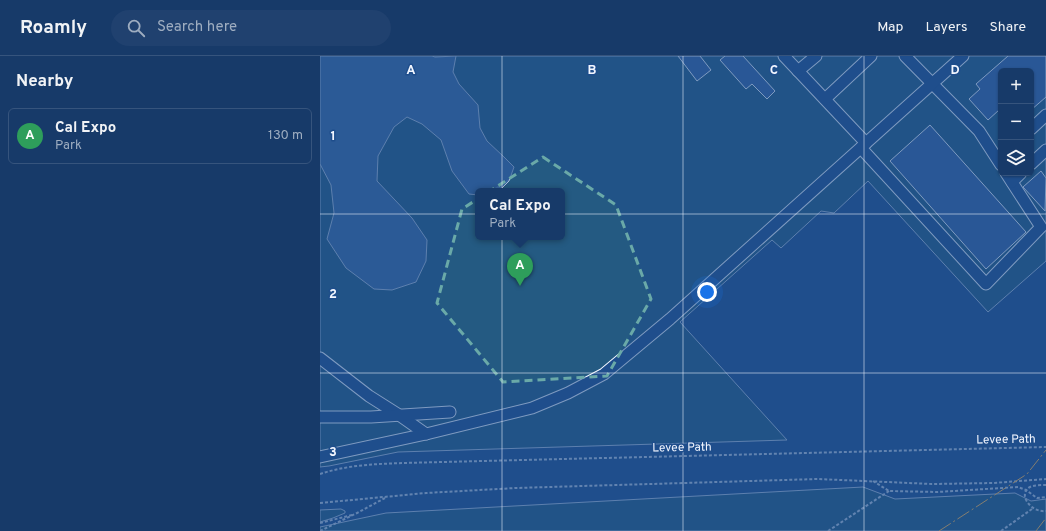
<!DOCTYPE html>
<meta charset="utf-8">
<style>
body{margin:0;font-family:Overpass,sans-serif;background:#20416f;color:#f1f3f6}
.controls{position:absolute;right:12px;top:12px;display:grid;overflow:hidden;border-radius:6px;box-shadow:0 1px 3px #0004}
.controls button{width:36px;height:36px;display:grid;place-items:center;padding:0;border:0;border-bottom:1px solid #36547d;background:#173a69;color:#f1f3f6;font:20px sans-serif}
.you{position:absolute;left:387px;top:236px;width:14px;height:14px;margin:-10px;border:3px solid #fff;border-radius:50%;background:#1a73e8;box-shadow:0 0 0 6px #1a73e833}
.badge{display:grid;place-items:center;width:26px;height:26px;border-radius:50%;background:#ffb74d;color:#fff;font-size:13px;font-weight:700}
.pin{position:absolute;translate:-50% -33px;filter:drop-shadow(0 1px 2px #0008)}
.pin::after{content:'';position:absolute;top:21px;width:14px;height:12px;background:inherit;clip-path:polygon(0 0,100% 0,50% 100%)}
.popup{position:absolute;left:155px;top:132px;width:90px;height:52px;box-sizing:border-box;display:grid;place-content:center;border-radius:6px;background:#173a69;filter:drop-shadow(0 1px 3px #0005);font-size:13px;white-space:nowrap;color:#9eadc0}
.popup b{font-size:15px;color:#f1f3f6}
.popup::after{content:'';position:absolute;left:50%;top:100%;margin-left:-8px;border:8px solid transparent;border-top-color:#173a69}
.list{margin:0;padding:0;list-style:none}
h2{display:flex;justify-content:space-between;align-items:center;height:52px;margin:0;padding:0 16px;font-size:17px}
h2 small{font-size:13px;font-weight:400;color:#9eadc0}
.list li{display:grid;grid-template-columns:26px 1fr auto;gap:12px;align-items:center;box-sizing:border-box;height:56px;margin:0 8px 8px;padding:0 8px;border:1px solid #36547d;border-radius:6px}
.list b{display:block;font-size:15px;white-space:nowrap}
.list p{margin:0;font-size:13px;white-space:nowrap;color:#9eadc0}
.list em{font-size:13px;font-style:normal;color:#9eadc0}
.icon{flex:none;width:22px;height:22px;fill:none;stroke:currentColor;stroke-width:2;stroke-linecap:round;stroke-linejoin:round}
.map{position:relative;flex:none;width:726px;height:475px;overflow:hidden}
header{display:flex;align-items:center;gap:24px;box-sizing:border-box;height:56px;padding:0 20px;background:#173a69;border-bottom:1px solid #36547d}
header strong{font-size:19px}
nav{display:flex;gap:22px;margin-inline-start:auto;font-size:14px}
.search{width:280px;height:36px;background:#20416f;display:flex;align-items:center;gap:10px;box-sizing:border-box;padding:0 14px;border-radius:22px;color:#9eadc0;font-size:15px}
main{display:flex}
aside{flex:1;background:#173a69}
.map>svg:first-child{display:block}
.green{fill:#245a82;stroke:#a8bbd7;fill-rule:evenodd}
.water{fill:#3b69a3;stroke:#a8bbd7}
.building{fill:#3563a3;stroke:#f2f6ff}
.lines{fill:none;stroke-linecap:round;stroke-linejoin:round}
.minor-casing{stroke:#f2f6ff;stroke-width:13}
.path{stroke:#b3c4dc;stroke-width:2;stroke-dasharray:3 2;stroke-linecap:butt}
.minor{stroke:#1f4e8c;stroke-width:11}
.power{stroke:#ffb74d;stroke-width:1;stroke-dasharray:14 3 2 3;stroke-linecap:butt}
.marked{fill:none;stroke:#6aa9a8;stroke-width:3;stroke-dasharray:8 5;stroke-linejoin:round}
.grid{fill:none;stroke:#f2f6ff;stroke-width:1;stroke-opacity:0.55}
.labels{text-anchor:middle;stroke-width:3;stroke-linejoin:round;paint-order:stroke}
.street-label{font-size:12px;fill:#f2f6ff;stroke:#1f4e8c}
.grid-label{font-size:13px;text-anchor:middle;font-weight:bold;fill:#f2f6ff;stroke:#1f4e8c;stroke-width:3;stroke-linejoin:round;paint-order:stroke}
</style>
<header>
<strong>Roamly</strong>
<div class="search"><svg class="icon" aria-label="search" viewBox="0 0 24 24"><circle cx="10" cy="10" r="6"/><path d="M15 15l6 6"/></svg>Search here</div>
<nav><a>Map</a><a>Layers</a><a>Share</a></nav>
</header>
<main>
<aside>
<h2>Nearby<small></small></h2>
<ul class="list">
<li><span class="badge" style="background:#2e9e5b">A</span><div><b>Cal Expo</b><p>Park</p></div><em>130 m</em></li>
</ul>
</aside>
<div class="map">
<svg width="726" height="475" viewBox="0 0 726 475">
<rect width="100%" height="100%" fill="#1f4e8c"/>
<g class="green">
<path d="M0,0h726v205l-58,51 -120,-131 -34,32 -13,-2 -40,37 -9,-8 -92,82 107,118 -389,12 -69,14 -9,1zM681,15h30v102h-30zM158,135h84v46h-84z"/>
<polygon points="543,431 575,443 695,437 711,445 726,443 726,475 0,475 0,471 66,457"/>
<polygon points="21,453 25,455 25,457 13,462 0,466 0,454"/>
</g>
<polygon class="water" points="0,0 112,0 115,1 136,0 133,16 139,28 158,49 160,72 167,85 184,101 194,111 189,125 179,135 158,135 158,139 149,138 132,115 121,84 102,68 87,61 74,71 58,100 57,125 92,162 107,184 106,205 96,226 72,234 54,233 26,212 7,183 14,157 11,129 0,108"/>
<g class="building">
<polygon points="358,0 380,0 391,14 377,25"/>
<polygon points="405,0 423,0 455,35 447,43 432,28 426,33 400,4"/>
<polygon points="688,0 726,0 726,41 711,54 711,15 681,15 681,56 679,54 668,64 649,43 660,33 656,28"/>
<polygon points="610,69 706,176 666,213 570,105"/>
<polygon points="721,115 726,122 725,155 703,131"/>
</g>
<g class="lines">
<defs>
<g id="minor">
<polyline points="464,0 546,87"/>
<polyline points="585,0 659,75 681,109"/>
<polyline points="478,15 496,0"/>
<polyline points="505,43 551,0"/>
<polyline points="711,73 726,59"/>
<polyline points="541,92 666,228 721,171 686,117"/>
<polyline points="711,108 726,94"/>
<polyline points="692,126 701,117"/>
<polyline points="0,302 49,340 79,359 106,378"/>
<polyline points="0,361 51,361 130,356"/>
<polyline points="0,401 106,378 212,352 248,337 284,318 350,263 643,0"/>
</g>
</defs>
<use href="#minor" class="minor-casing"/>
<g class="path">
<path d="M0,418c27,-9 55,-10 83,-11l643,-16"/>
<polyline points="553,425 569,435 618,436 698,431 706,434 717,442 726,441"/>
<path d="M726,429c-5,0 -12,0 -16,2 -13,7 1,26 16,24"/>
<polyline points="0,447 106,437 196,432 498,423 612,428 674,427 726,423"/>
<polyline points="0,467 32,459"/>
<polyline points="0,475 37,457 65,442"/>
<polyline points="508,475 569,435"/>
<polyline points="681,475 712,453"/>
</g>
<use href="#minor" class="minor"/>
<g class="power">
<polyline points="619,475 707,418 726,394"/>
<polyline points="716,475 726,462"/>
</g>
</g>
<path d="M0 0H726V475H0ZM223,101l73,48 35,94 -44,77 -104,6 -66,-79 25,-94z" fill="#1f4e8c" fill-opacity=".55" fill-rule="evenodd"/>
<path class="marked" d="M223,101l73,48 35,94 -44,77 -104,6 -66,-79 25,-94z"/>
<path class="grid" d="M182,0v475M363,0v475M544,0v475M0,158h726M0,317h726"/>
<g class="labels">
<g class="street-label">
<text transform="translate(686 383) rotate(-1)" y="4">Levee Path</text>
<text transform="translate(362 391) rotate(-1)" y="4">Levee Path</text>
</g>
</g>
<g class="grid-label">
<text x="91" y="18">A</text>
<text x="272" y="18">B</text>
<text x="454" y="18">C</text>
<text x="635" y="18">D</text>
<text x="13" y="84">1</text>
<text x="13" y="242">2</text>
<text x="13" y="400">3</text>
</g>
</svg>
<div class="controls">
<button>+</button>
<button>−</button>
<button><svg class="icon" aria-label="layers" viewBox="0 0 24 24"><path d="M12 4l9 5-9 5-9-5zM3 14l9 5 9-5"/></svg></button>
</div>
<div class="you"></div>
<div class="pin badge" style="left:200px;top:230px;background:#2e9e5b">A</div>
<div class="popup"><b>Cal Expo</b>Park</div>
</div>
</main>
